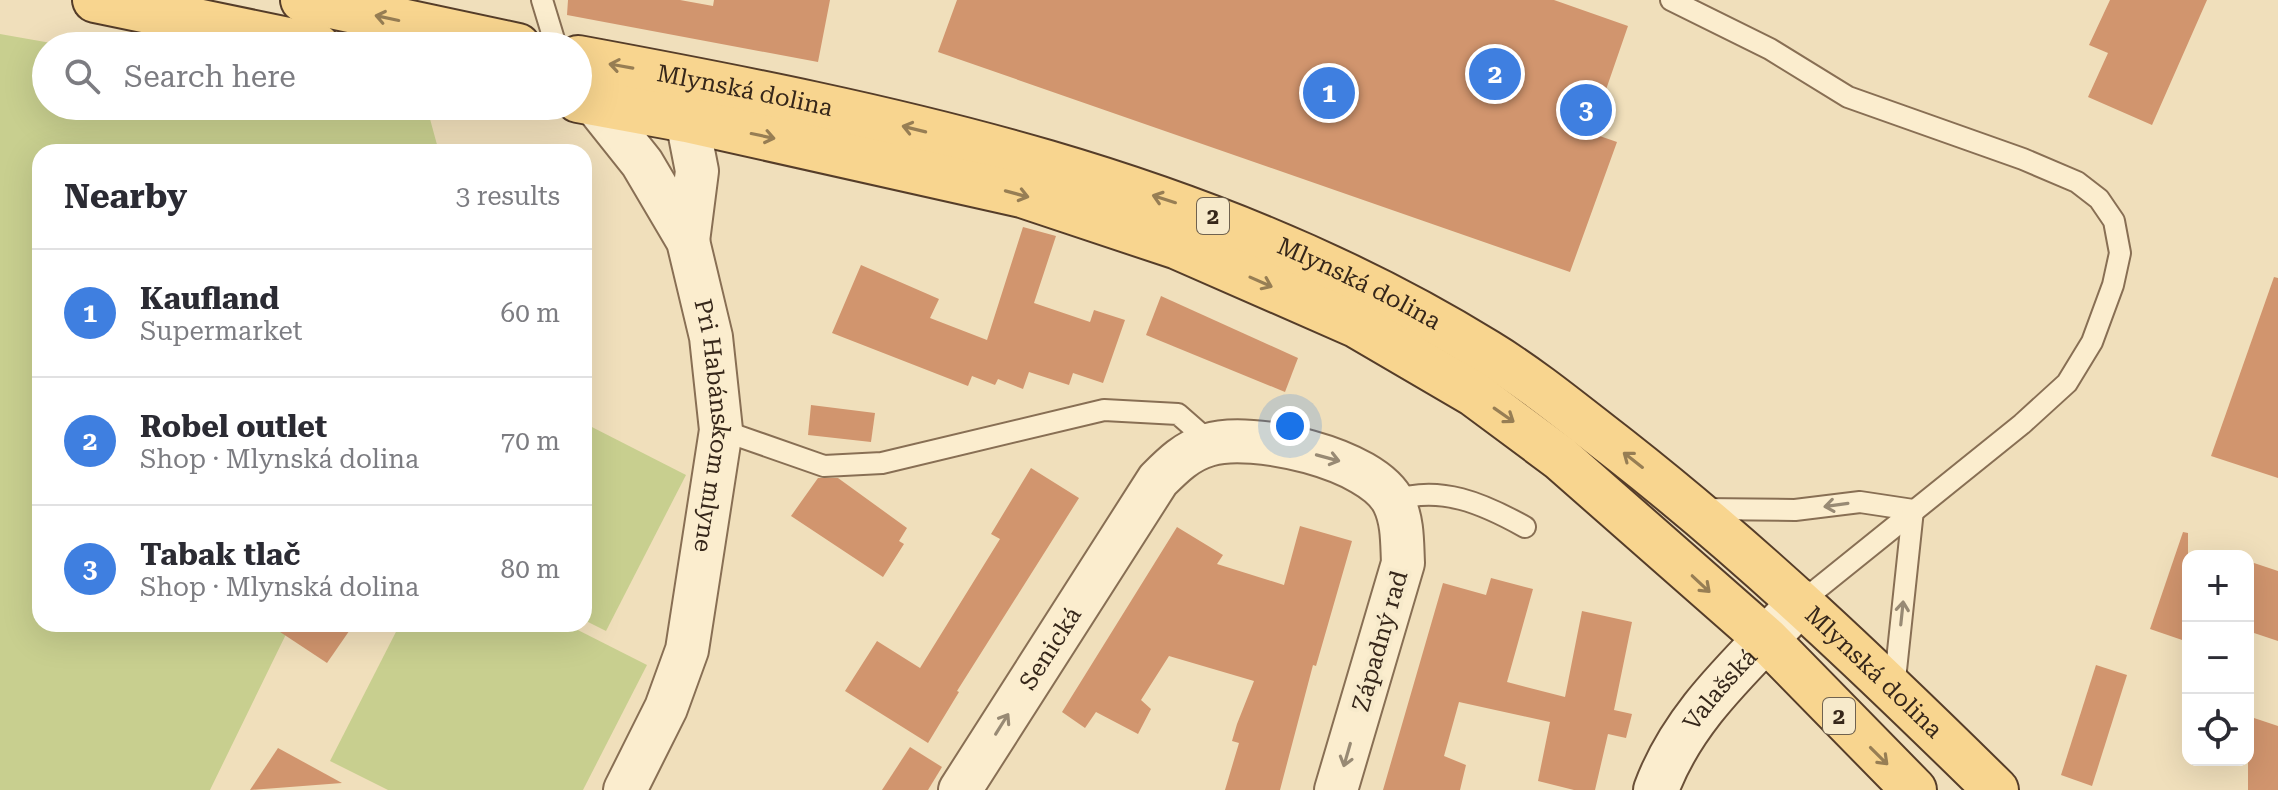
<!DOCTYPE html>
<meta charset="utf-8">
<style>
body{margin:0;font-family:"Roboto Serif",serif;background:#f2f2f3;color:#2b2b33}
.controls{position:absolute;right:24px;bottom:24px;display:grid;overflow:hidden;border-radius:16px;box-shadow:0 8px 32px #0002}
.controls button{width:72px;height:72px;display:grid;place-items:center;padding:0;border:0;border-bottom:2px solid #e1e1e2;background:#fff;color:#2b2b33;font:40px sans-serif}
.you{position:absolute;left:1290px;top:426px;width:28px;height:28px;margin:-20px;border:6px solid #fff;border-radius:50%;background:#1a73e8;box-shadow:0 0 0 12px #1a73e833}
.badge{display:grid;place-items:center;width:52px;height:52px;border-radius:50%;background:#9b2024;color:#fff;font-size:26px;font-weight:700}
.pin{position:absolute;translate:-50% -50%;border:4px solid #fff;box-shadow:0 2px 8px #0006}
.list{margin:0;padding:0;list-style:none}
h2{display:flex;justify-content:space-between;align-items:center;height:104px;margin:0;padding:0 32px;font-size:34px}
h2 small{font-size:26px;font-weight:400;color:#7c7c81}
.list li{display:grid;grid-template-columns:52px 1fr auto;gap:24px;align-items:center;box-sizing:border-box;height:128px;padding:0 32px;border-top:2px solid #e1e1e2}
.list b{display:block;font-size:30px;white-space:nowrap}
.list p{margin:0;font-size:26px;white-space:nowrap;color:#7c7c81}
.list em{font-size:26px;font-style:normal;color:#7c7c81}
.icon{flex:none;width:44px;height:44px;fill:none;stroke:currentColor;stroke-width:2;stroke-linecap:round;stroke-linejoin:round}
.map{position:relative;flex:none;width:2278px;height:790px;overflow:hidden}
.search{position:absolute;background:#fff;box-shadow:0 8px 32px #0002;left:32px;top:32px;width:560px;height:88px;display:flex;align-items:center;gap:20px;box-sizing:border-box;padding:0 28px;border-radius:44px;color:#7c7c81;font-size:30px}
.panel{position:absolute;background:#fff;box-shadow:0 8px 32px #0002;left:32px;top:144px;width:560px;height:488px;border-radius:24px}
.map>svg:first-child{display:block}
.green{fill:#c8cf8f}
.building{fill:#d1956e}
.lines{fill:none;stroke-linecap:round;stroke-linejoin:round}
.lane-casing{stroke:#886f54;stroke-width:24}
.street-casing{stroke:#886f54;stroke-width:46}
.secondary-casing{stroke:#6a5038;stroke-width:48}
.primary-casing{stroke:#553d29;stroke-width:48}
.lane{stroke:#fbedce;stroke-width:20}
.street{stroke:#fbedce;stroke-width:42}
.secondary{stroke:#fbedce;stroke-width:44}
.primary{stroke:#f8d58f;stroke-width:44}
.oneway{stroke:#977e54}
.oneway2{stroke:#988a74}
.labels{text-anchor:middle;stroke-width:8;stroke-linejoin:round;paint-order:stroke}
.shield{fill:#f7eacb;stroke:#70624f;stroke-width:2}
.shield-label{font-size:22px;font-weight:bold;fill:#36271a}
.street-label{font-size:24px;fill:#36271a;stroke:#f7eacb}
</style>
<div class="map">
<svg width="2278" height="790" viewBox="0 0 2278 790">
<rect width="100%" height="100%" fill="#f0dfbb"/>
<g class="green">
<polygon points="0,34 68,46 46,46 46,106 427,108 439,152 40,152 40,624 291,624 210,790 0,790"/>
<polygon points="584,423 686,475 606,631 584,620"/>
<polygon points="400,624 566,624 647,665 583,790 388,790 330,761"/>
</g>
<g class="building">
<polygon points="568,0 680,0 713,6 714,0 830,0 818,62 567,15"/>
<polygon points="957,0 1554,0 1628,26 1591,133 1617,142 1570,272 938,52"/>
<polygon points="2110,0 2207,0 2152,125 2088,97 2108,53 2089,45"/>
<polygon points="1023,227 1056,236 1034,303 1090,322 1094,310 1125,320 1103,383 1073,373 1069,385 1029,372 1023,389 998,379 995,385 972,376 968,386 832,333 861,265 939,299 930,318 987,340"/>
<polygon points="2274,277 2278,278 2278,478 2211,456"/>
<polygon points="1161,296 1298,358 1285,392 1146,335"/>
<polygon points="811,405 875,413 871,442 808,435"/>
<polygon points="1031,468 1079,498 957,691 959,692 928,743 845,691 877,641 920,668 1000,539 991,534"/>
<polygon points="818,478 838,478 907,528 899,541 904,544 883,577 791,516"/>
<polygon points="1300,526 1352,541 1316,666 1313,665 1280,790 1225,790 1239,743 1232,741 1237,724 1254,681 1169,656 1141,700 1151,709 1138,734 1096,712 1085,728 1062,712 1177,527 1223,555 1217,564 1284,585"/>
<polygon points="2183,532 2188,533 2188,642 2150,629"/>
<polygon points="2248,561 2278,571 2278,641 2248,631"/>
<polygon points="1491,578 1533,589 1507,682 1565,697 1582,611 1632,622 1614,710 1632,714 1626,738 1608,734 1595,790 1574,790 1538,781 1550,722 1459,702 1444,756 1466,765 1460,790 1383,790 1443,583 1486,595"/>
<polygon points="268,624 354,624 327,663"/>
<polygon points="2096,665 2127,675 2092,786 2061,775"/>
<polygon points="2248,716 2278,726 2278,790 2248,790"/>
<polygon points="910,747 942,767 928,790 882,790"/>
<polygon points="278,748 342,783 250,790"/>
</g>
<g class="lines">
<defs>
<g id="lane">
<polyline points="542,0 556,46"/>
<polyline points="1671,0 1770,49 1848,97 2023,159 2077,182 2099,199 2114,221 2120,253 2113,285 2092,342 2067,383 2022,424 1801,602"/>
<polyline points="721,430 824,466 882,463 1104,410 1178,414 1211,443"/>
<path d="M1393,501c46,-17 91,3 132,26"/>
<polyline points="1702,509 1795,510 1860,502 1913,510"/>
<polyline points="1894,689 1913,510"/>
</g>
<g id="street">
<path id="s1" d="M595,104l47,59 46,78 23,96 10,93 -34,220 -21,58 -41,82"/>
<polyline points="687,120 697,171 688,241"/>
<path id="s2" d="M960,790l198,-310c15,-15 29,-29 50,-35 43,-14 165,13 186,58 9,19 8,40 9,60l-67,227"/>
</g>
<g id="secondary">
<path id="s3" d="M1656,790c28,-77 91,-129 145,-188"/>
</g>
<g id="primary">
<polyline points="95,0 317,46"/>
<polyline points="303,0 518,46"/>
<path id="s4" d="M578,58c314,58 633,123 909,294 46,28 89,64 132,97 134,105 256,222 377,341"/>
<polyline points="578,100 687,120 1022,195 1178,247 1356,325 1474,394 1560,458 1766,639 1914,790"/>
</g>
</defs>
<use href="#lane" class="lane-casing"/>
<use href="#street" class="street-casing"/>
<use href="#secondary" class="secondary-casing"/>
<use href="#primary" class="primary-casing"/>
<use href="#lane" class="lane"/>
<use href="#street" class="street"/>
<use href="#secondary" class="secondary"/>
<use href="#primary" class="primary"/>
</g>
<defs><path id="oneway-shaft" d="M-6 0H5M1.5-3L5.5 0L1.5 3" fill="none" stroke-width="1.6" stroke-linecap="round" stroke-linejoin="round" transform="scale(2)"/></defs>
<g class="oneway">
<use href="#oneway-shaft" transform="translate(387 18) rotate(-168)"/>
<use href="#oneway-shaft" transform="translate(621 66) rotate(-170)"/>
<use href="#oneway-shaft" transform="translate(914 129) rotate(-166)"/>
<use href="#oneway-shaft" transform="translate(763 136) rotate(12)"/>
<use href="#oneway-shaft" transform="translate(1017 194) rotate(15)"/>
<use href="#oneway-shaft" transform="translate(1164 199) rotate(-162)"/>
<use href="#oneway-shaft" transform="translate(1261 282) rotate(24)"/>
<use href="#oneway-shaft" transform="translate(1504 415) rotate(35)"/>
<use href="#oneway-shaft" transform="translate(1633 460) rotate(-142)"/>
<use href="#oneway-shaft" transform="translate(1701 584) rotate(43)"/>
<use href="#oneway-shaft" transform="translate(1879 756) rotate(45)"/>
</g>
<g class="oneway2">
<use href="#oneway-shaft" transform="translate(1328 458) rotate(15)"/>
<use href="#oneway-shaft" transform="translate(1836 505) rotate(172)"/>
<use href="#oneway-shaft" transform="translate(1902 613) rotate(-84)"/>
<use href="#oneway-shaft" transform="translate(1002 724) rotate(-58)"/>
<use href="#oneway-shaft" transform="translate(1347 755) rotate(106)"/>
</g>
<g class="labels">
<g class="shield">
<rect x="1197" y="198" width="32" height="36" rx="6"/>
<rect x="1823" y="698" width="32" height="36" rx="6"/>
</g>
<g class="shield-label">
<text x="1213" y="224">2</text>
<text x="1839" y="724">2</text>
</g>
<g class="street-label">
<text dy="8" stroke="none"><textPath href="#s4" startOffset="170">Mlynská dolina</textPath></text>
<text dy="8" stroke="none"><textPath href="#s4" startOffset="816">Mlynská dolina</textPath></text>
<text dy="8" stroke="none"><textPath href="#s1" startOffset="354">Pri Habánskom mlyne</textPath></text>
<text transform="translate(1380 641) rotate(-74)" y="8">Západný rad</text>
<text dy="8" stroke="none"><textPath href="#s2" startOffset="168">Senická</textPath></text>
<text dy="8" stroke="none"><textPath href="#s4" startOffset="1464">Mlynská dolina</textPath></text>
<text dy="8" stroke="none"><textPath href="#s3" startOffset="120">Valašská</textPath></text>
</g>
</g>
</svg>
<div class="controls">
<button>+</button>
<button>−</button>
<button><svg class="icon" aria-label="locate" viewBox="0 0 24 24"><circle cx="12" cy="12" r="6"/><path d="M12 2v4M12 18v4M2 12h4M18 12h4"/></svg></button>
</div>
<div class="you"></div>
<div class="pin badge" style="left:1329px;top:93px;background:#3f7fe0">1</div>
<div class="pin badge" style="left:1495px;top:74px;background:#3f7fe0">2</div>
<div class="pin badge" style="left:1586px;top:110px;background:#3f7fe0">3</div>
<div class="search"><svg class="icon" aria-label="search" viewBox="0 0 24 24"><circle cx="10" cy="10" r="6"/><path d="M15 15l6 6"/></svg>Search here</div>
<section class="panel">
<h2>Nearby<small>3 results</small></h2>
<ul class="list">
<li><span class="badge" style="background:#3f7fe0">1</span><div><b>Kaufland</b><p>Supermarket</p></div><em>60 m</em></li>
<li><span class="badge" style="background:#3f7fe0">2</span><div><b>Robel outlet</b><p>Shop · Mlynská dolina</p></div><em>70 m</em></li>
<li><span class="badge" style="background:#3f7fe0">3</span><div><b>Tabak tlač</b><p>Shop · Mlynská dolina</p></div><em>80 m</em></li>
</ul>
</section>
</div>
